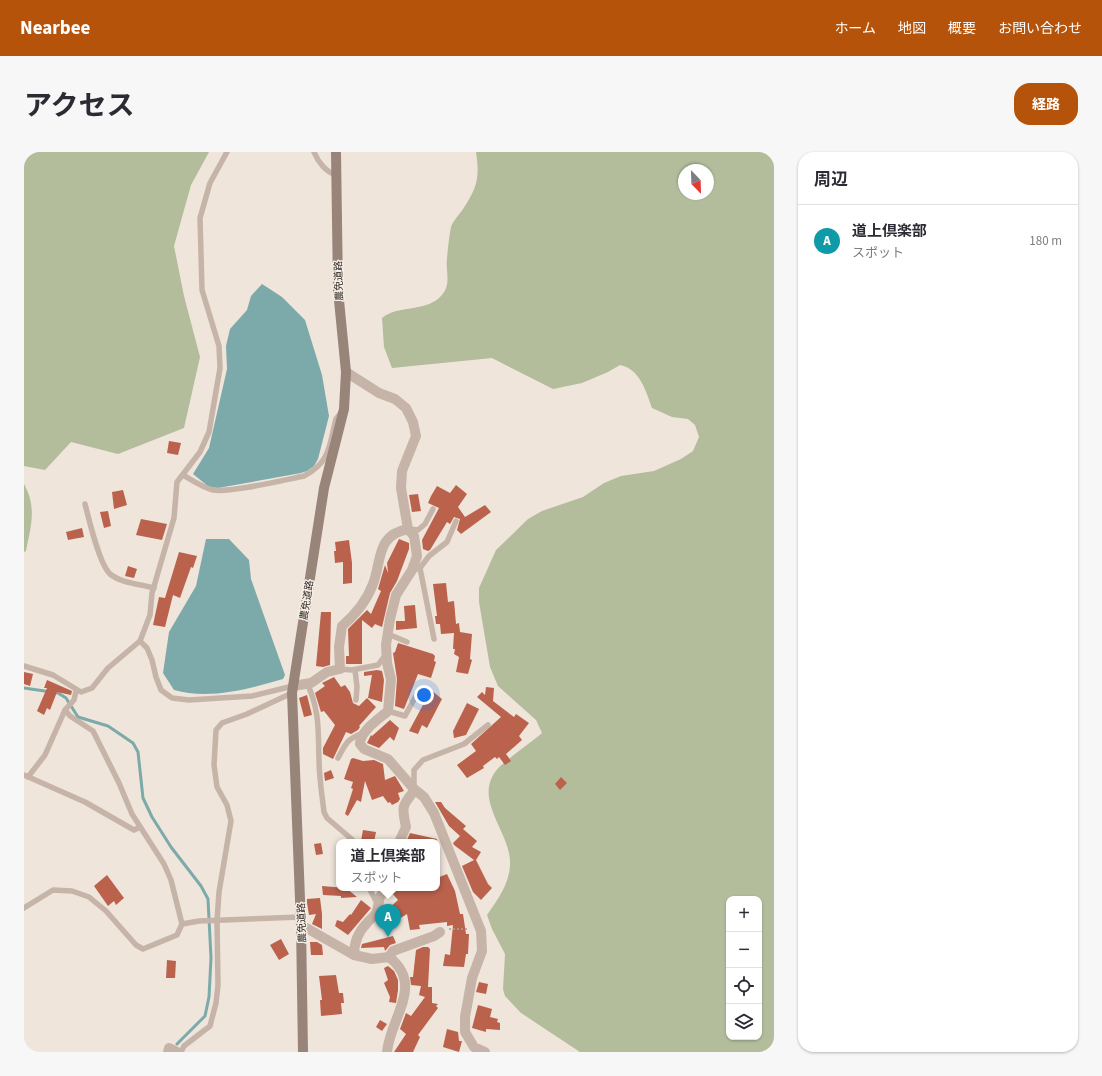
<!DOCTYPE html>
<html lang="ja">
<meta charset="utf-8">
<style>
body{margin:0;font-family:"Source Sans 3","Noto Sans JP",sans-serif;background:#f7f7f7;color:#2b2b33}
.controls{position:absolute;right:12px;bottom:12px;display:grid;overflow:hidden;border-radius:8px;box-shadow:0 1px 3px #0004}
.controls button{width:36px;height:36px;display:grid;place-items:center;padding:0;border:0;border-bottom:1px solid #e1e1e2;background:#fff;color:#2b2b33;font:20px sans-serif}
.compass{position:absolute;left:654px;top:12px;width:36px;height:36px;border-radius:50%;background:#fff;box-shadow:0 1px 3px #0004;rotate:157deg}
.you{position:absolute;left:400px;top:543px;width:14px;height:14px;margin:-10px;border:3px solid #fff;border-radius:50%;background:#1a73e8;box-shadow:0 0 0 6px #1a73e833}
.badge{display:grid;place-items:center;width:26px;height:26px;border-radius:50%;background:#b45309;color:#fff;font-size:13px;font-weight:700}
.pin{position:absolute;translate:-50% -33px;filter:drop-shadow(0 1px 2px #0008)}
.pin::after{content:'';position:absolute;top:21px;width:14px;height:12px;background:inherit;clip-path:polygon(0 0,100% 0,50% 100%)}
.popup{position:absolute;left:312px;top:687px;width:104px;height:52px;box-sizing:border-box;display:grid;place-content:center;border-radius:8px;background:#fff;filter:drop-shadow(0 1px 3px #0005);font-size:13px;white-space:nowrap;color:#7c7c81}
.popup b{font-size:15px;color:#2b2b33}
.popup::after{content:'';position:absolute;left:50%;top:100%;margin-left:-8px;border:8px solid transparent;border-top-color:#fff}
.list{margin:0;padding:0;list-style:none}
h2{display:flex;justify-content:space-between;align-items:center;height:52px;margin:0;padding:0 16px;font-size:17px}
h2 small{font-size:13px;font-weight:400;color:#7c7c81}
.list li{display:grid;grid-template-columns:26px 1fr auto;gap:12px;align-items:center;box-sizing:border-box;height:72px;padding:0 16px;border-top:1px solid #e1e1e2}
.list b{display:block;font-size:15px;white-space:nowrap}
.list p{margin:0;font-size:13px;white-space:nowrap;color:#7c7c81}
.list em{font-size:13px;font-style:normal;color:#7c7c81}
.icon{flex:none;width:22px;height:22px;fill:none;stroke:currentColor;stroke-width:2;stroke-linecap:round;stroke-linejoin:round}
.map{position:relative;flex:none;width:750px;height:900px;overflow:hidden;border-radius:16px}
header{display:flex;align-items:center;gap:24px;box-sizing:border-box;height:56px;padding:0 20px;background:#b45309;color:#fff}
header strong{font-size:19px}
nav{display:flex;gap:22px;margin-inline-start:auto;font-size:14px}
.intro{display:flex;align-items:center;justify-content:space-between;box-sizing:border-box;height:96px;padding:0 24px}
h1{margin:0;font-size:28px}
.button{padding:10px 18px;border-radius:16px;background:#b45309;color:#fff;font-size:14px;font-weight:700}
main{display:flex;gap:24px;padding:0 24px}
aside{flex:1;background:#fff;border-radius:16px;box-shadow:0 1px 3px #0004}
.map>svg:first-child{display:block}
.green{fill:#b3bd9c;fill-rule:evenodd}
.water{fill:#7ca9a9}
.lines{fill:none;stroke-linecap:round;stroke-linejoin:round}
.stream{stroke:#7ca9a9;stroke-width:3}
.building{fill:#bb624d}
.path{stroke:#b19e92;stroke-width:1.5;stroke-dasharray:2 2;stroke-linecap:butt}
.lane{stroke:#c6b4a8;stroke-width:5.5}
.street{stroke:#c6b4a8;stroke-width:10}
.secondary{stroke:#99847a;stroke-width:10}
.labels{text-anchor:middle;stroke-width:3;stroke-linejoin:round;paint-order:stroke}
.street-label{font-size:10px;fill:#332b27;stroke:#f7efe7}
</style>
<header>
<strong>Nearbee</strong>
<nav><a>ホーム</a><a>地図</a><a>概要</a><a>お問い合わせ</a></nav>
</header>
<div class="intro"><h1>アクセス</h1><a class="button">経路</a></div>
<main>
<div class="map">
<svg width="750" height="900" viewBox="0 0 750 900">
<rect width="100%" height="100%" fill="#efe5db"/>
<g class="green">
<polygon points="0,0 185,0 167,33 150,94 160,144 176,205 160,276 94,302 47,290 21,318 0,314"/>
<path d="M452,0h298v900h-194l-59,-39 -16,-17 -2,-7 2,-35 -13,-25 -5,-14c12,-17 24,-33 23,-55 -2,-30 -35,-59 -15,-88 6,-9 37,-30 47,-39l-6,-13 -38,-34 -8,-19 -11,-65v-14l17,-38 32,-31 14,-8 41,-14 21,-14 17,-7 33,-5 27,-12 12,-8 6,-14 -4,-12 -7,-6 -16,-2 -20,-9c-6,-17 -12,-39 -32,-43l-12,7 -26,11 -29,6 -61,-31 -100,10 -8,-21 -2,-29c16,-13 41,-6 57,-20 14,-13 6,-25 8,-40 1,-10 2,-21 4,-31 2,-6 8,-12 12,-18 14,-21 17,-31 13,-57zM660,18h24v24h-24zM705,747h30v138h-30z"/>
<path d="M0,332c13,23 7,42 2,67l-2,1z"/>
</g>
<g class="water">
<polygon points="238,132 258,145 281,168 298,223 305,264 294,307 290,314 283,319 277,321 194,336 185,335 169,322 185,296 203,217 202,194 206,177 223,158 227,144"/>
<path d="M182,387h23l20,21 2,19 34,96 -2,4c-34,10 -74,21 -109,11l-11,-17 6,-41 27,-46z"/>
</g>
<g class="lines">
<polyline class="stream" points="0,536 34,541 42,546 54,565 84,574 109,591 114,600 119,646 128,665 147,695 177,734 184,747 187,806 185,845 181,864 153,892"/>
</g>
<g class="building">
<polygon points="145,289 157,291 154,303 143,301"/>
<polygon points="432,333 443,342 434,355 441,365 461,353 467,360 437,382 433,378 436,367 430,365 426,372 423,370 406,398 404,399 399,397 398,388 415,356 404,351 407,344 413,334 426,341"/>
<polygon points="99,338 103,353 90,357 88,340"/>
<polygon points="394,342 397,359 388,360 385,343"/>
<polygon points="84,359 87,374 80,376 76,360"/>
<polygon points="117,367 143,372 138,388 112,383"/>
<polygon points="58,376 60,385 44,388 42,380"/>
<polygon points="375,387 385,391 385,397 373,429 366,441 358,475 351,472 348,476 338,468 338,512 322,512 322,504 325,504 324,477 343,458 347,462 357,439 354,437 361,413 364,421 363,411"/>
<polygon points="325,388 328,411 328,431 319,432 319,410 311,411 310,399 312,399 311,390"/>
<polygon points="155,400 173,404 169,416 167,415 156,446 149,443 141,475 129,473 135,445 141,446"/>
<polygon points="104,414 113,417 110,426 101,424"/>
<polygon points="422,431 424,450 430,449 432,472 435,471 436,480 448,482 446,507 448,508 444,522 432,520 435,505 430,502 431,497 429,497 430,481 417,482 416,472 412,472 411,464 413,464 409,432"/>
<polygon points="391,453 393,476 372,478 372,469 381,469 380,454"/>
<polygon points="297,460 307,460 306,513 299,515 292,514"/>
<polygon points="374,491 409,502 411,504 410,509 412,510 407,526 394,522 380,557 371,554 373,527 369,501 371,500"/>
<polygon points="353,518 358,519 360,528 358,550 344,546 348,523 340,524 340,520"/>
<polygon points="0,520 9,522 6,534 0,532"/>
<polygon points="310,525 317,535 321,533 326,540 329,551 335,554 343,546 352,555 335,574 336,575 334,578 327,582 322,580 309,607 299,602 299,596 311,573 300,559 297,560 291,541 301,534 298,531"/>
<polygon points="23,528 48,539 47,543 33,540 26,558 23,556 20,563 13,559 23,536 20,536"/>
<polygon points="462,535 470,536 469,549 490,565 492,562 505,571 495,584 498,588 482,602 487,609 481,613 475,605 473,607 471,605 459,614 460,616 443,626 433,613 452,599 447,592 477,565 453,545 458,540 461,543"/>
<polygon points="407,538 418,547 403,576 398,573 394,582 385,579"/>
<polygon points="283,543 288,563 280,565 275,546"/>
<polygon points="443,551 455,557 442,583 430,586 429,579"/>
<polygon points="366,568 375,576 370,589 366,585 355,596 343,591 347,583 348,584"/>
<polygon points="329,606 339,609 350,608 359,612 361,628 371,624 380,639 374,641 376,647 374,650 368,653 366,650 364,651 359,644 348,648 341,629 337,650 333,648 324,664 321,662 329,637 327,636 329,630 320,627 327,607"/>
<polygon points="307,618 310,626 301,629 300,621"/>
<polygon points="537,625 543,631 536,638 531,632"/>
<polygon points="411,650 417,650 421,656 442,674 439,677 453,689 448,695 457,700 452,708 464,732 468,736 457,748 449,740 438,714 450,708 430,693 429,691 436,684 425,674"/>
<polygon points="339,678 352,680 350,690 337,689"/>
<polygon points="386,681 413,687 412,690 382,690"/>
<polygon points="297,691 299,702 292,703 290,692"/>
<polygon points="423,722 431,739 436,762 439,762 442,782 445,782 444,802 442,802 440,815 419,814 421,802 426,803 429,773 423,774 423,770 395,773 396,777 386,778 383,762 370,770 363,758 374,748 368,741 370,736 413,736 413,726"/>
<polygon points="83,723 100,746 92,753 90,749 84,754 70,734"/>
<polygon points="298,734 322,736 333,745 317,746 317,744 299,743"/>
<polygon points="296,746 298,762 298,777 288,772 292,762 285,763 283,751 283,747"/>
<polygon points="337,748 347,756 324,783 311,774 313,768 319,770 326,762 327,763"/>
<polygon points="369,784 372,791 366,793 361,799 360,795 337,796 338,792"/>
<polygon points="257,787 265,802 255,808 246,793"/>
<polygon points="286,790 293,790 298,793 299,803 287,803"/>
<polygon points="399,795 404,795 406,797 404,835 408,835 408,851 414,852 412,854 414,856 394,883 396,885 389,900 370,900 382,882 376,877 382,861 387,864 401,845 395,843 397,834 387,833 386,825 389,825 392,798"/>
<polygon points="143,808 152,809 151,826 142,826"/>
<polygon points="364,814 370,819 374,828 374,838 372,851 365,850 366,845 360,831 364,828 360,816"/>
<polygon points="312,823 315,841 319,841 320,851 317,851 318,862 297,864 296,848 298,848 295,824"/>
<polygon points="455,830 464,832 462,842 452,840"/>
<polygon points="454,853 468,857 466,865 474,867 473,870 476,871 476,878 462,877 462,880 448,876"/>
<polygon points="356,868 363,872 358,879 352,875"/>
<polygon points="423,877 434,880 435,889 438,889 435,900 419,895"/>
</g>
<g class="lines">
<polyline class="path" points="425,777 445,777"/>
<g class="lane">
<polyline points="203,0 186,31 176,66 178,138 195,194 196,216 185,280 176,300 153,330 150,366 128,441 126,463 116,489 123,496 128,508 132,525 137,538 148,546 165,548 228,544 269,534"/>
<path d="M290,0c4,10 12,20 22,23"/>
<path d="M159,323c9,5 19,12 30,15 18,3 71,-10 91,-14 27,-14 25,-31 32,-57l4,-5"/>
<path d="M61,352c4,15 14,60 25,70 11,9 30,10 44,14"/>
<polyline points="385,377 394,378 401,372 409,357"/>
<polyline points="396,416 405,404 423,390 432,369"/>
<polyline points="388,418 396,416 410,487"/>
<polyline points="364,482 383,490"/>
<polyline points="0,514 29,523 57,540 68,536 84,516 116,489"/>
<polyline points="316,517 328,518 354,513 362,502"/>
<polyline points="331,518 333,535 332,548"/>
<path d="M283,531c13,28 11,48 12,76 0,18 3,36 5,53l3,6 28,24"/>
<polyline points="52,539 50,548 41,558 46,564 69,579 95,631 108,662 140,712 147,728 158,772"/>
<polyline points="364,559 381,564 395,538"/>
<path d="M314,606c8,-15 9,-19 25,-25"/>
<polyline points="0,623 61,650 110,678 116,675"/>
<polyline points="4,625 21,603 41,558"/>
<polyline points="390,636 390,618 399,608 440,592 464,573"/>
<polyline points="345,736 353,751"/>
<polyline points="0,756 29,738 48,739 65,745 82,759 112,793 119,797 153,783 158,772 175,769 277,765"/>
<polyline points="157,900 160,894 186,874 192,851 194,833 193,769 195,740 207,669 203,653 193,635 190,613 192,578 198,571 223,562 268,541"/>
</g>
<g class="street">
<path d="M322,220l33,21 16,6 11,9 7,14 3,14 -14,35 -1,17 7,41 6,7 3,20 -5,14 -16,25 -6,24 -4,26 1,18 4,16 -3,32c-9,8 -28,20 -28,33l4,5 24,10 26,30 10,8 10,16 47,118 1,20 -10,27 -7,39v15l9,15 11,5"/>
<path d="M269,534l18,-3 16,-11 13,-3 -1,-22 3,-21c13,-11 25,-26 31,-42 9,-24 3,-49 35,-55"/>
<path d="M375,690l7,-15c-4,-20 -5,-20 8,-36v-2"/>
<path d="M277,773l53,30 18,4 17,-2c36,28 1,61 -2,95"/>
<path d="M330,803c0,-12 5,-24 13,-32 2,-3 7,-6 9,-10 5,-10 -1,-15 12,-25"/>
<polyline points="365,805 369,799 410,784 416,780"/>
<polyline points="144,900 145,896 153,900"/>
</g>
<polyline class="secondary" points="279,900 277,773 268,541 300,336 320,257 322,220 314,138 312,0"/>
</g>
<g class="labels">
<g class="street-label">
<text transform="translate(314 129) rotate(-92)" y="4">農免道路</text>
<text transform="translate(282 448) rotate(-81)" y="4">農免道路</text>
<text transform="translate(277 771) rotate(-92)" y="4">農免道路</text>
</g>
</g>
</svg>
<div class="controls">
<button>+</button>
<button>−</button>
<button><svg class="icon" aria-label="locate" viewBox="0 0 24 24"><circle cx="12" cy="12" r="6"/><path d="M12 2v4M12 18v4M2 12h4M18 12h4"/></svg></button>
<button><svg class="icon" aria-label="layers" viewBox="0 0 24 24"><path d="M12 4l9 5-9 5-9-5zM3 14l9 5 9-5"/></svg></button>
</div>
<svg class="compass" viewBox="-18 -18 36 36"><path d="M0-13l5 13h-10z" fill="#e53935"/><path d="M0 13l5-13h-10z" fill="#7c7c81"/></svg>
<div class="you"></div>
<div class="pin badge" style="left:364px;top:785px;background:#0f9aa8">A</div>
<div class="popup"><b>道上倶楽部</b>スポット</div>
</div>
<aside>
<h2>周辺<small></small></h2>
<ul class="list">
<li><span class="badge" style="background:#0f9aa8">A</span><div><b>道上倶楽部</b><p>スポット</p></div><em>180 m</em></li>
</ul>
</aside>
</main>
